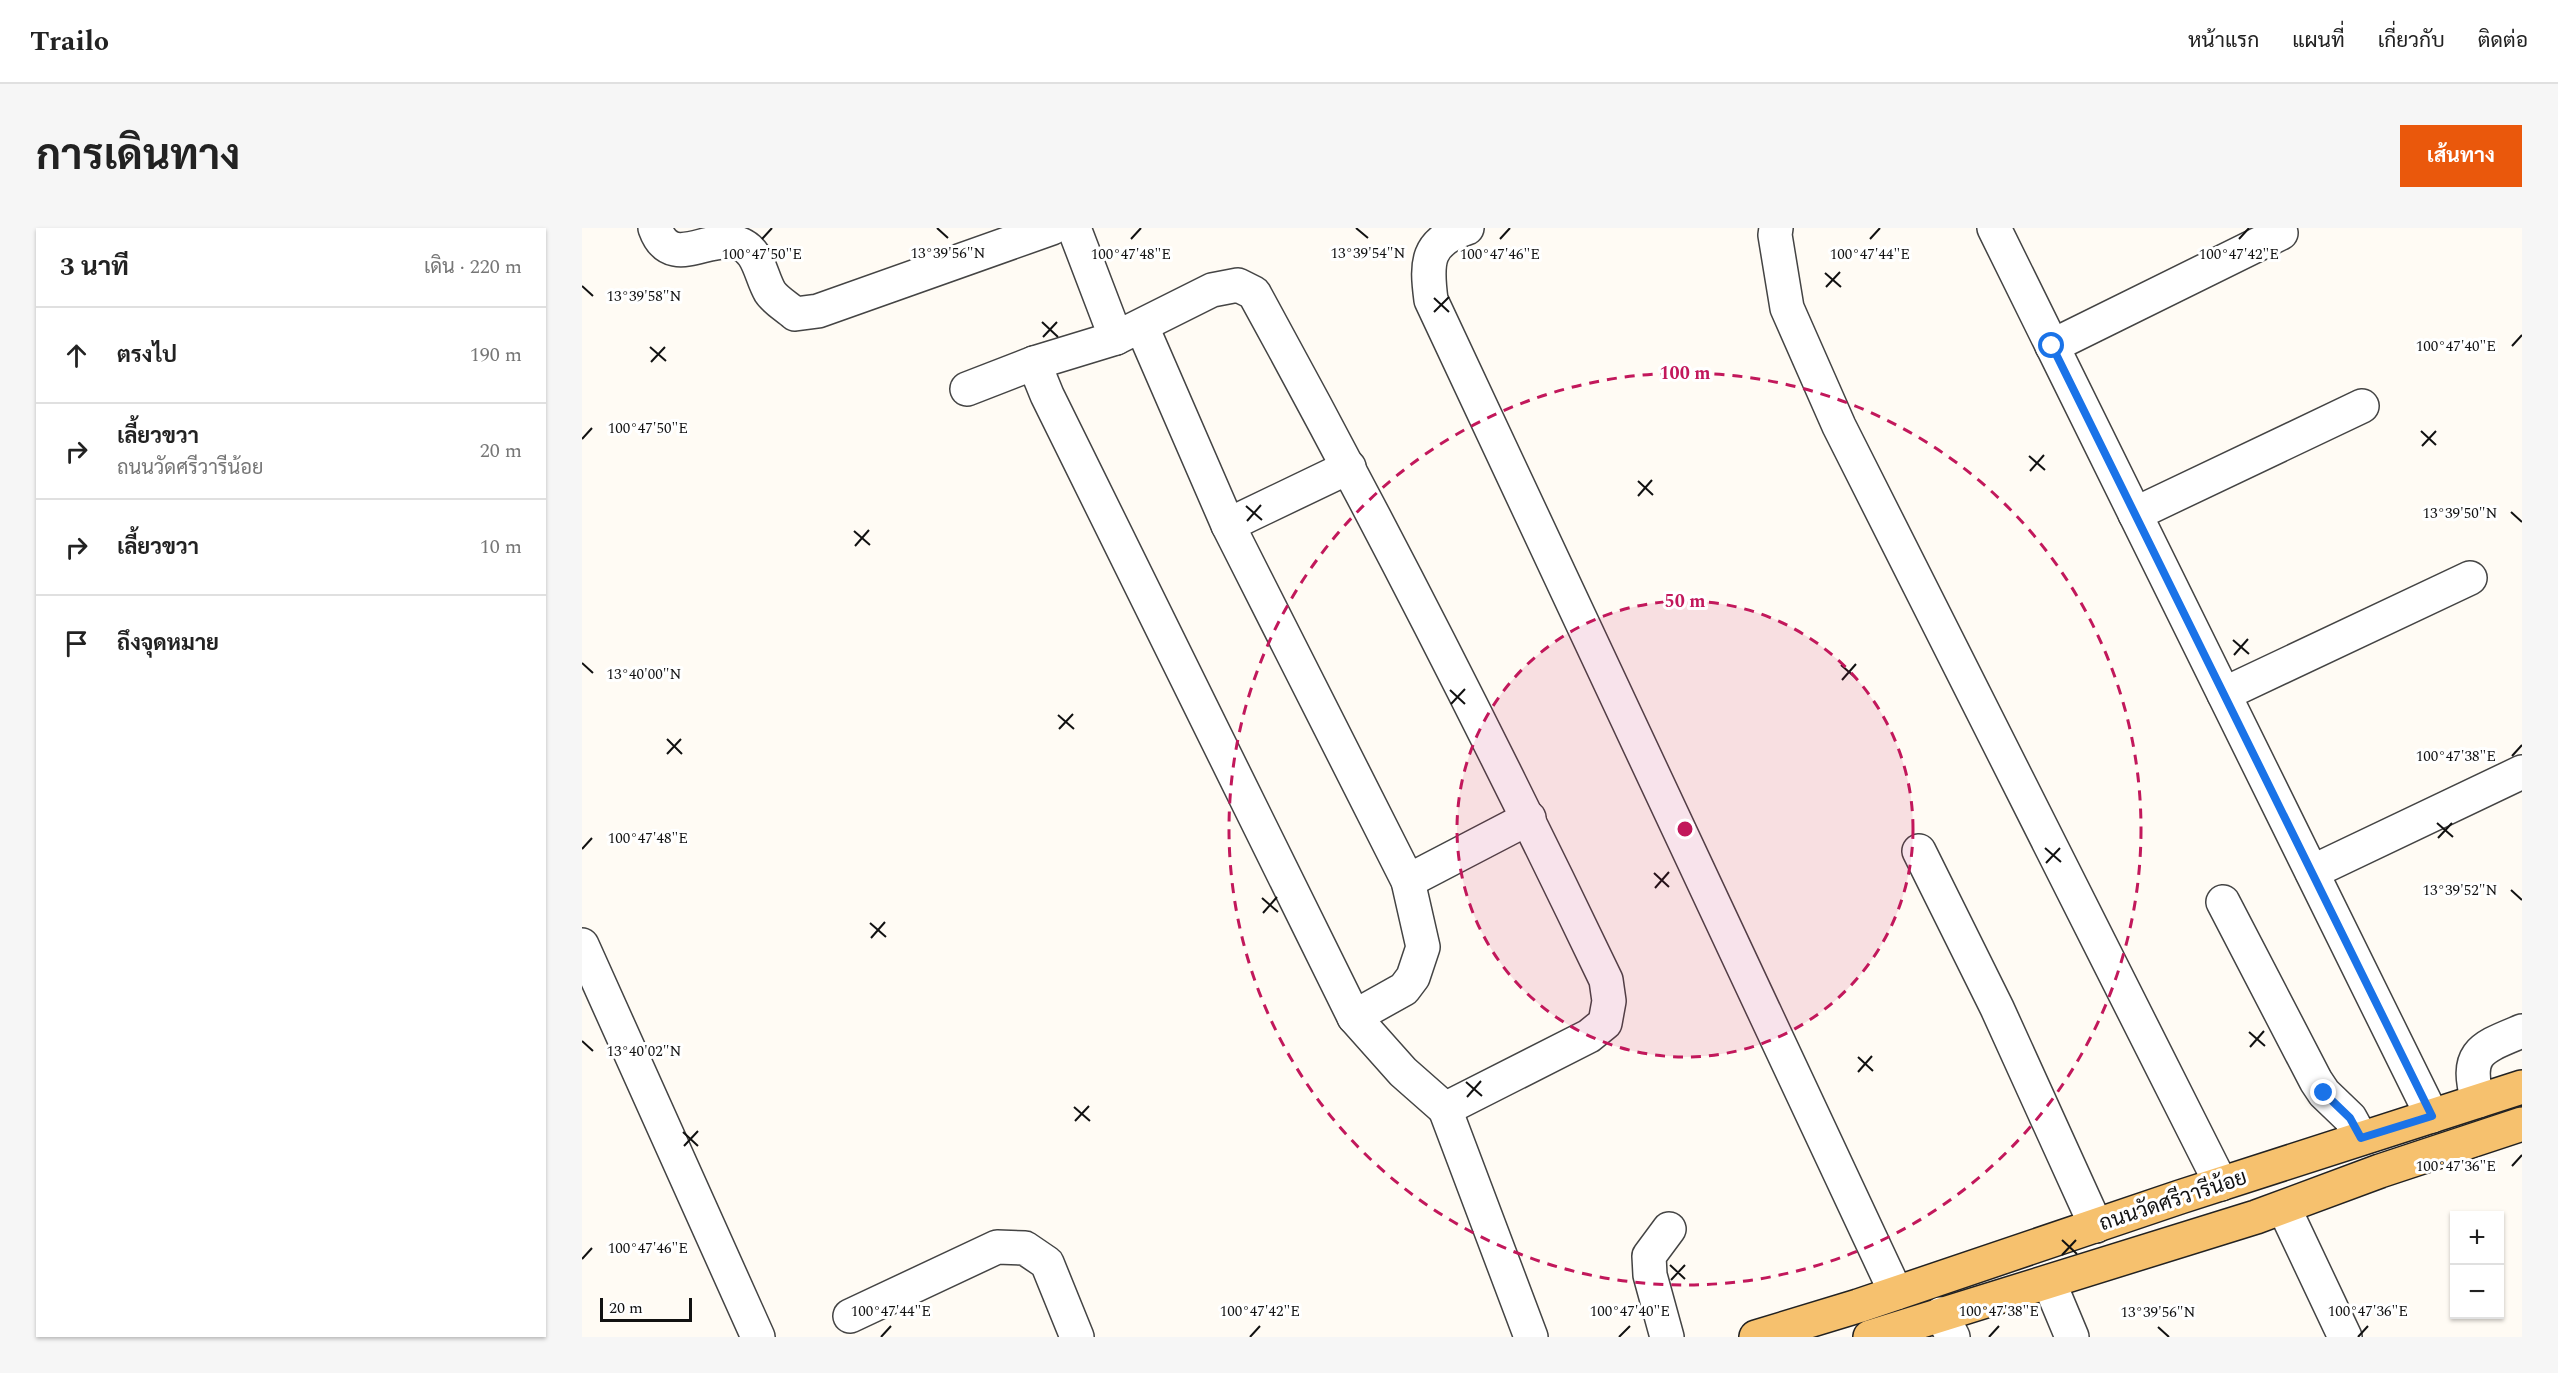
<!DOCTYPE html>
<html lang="th">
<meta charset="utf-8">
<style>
body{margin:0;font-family:Spectral,Sarabun,serif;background:#f6f6f6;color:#222}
.controls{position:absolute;right:18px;bottom:18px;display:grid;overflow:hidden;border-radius:0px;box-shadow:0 2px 4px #0004}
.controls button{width:54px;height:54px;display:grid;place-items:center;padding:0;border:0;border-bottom:2px solid #e0e0e0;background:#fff;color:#222;font:30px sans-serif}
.scale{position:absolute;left:18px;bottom:15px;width:92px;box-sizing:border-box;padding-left:6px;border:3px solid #111;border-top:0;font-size:16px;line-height:21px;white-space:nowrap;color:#111;-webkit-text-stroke:4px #fff;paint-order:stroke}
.stop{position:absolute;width:18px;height:18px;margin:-14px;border:4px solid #1a73e8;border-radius:50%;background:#fff}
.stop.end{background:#1a73e8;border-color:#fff;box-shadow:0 2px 6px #0008}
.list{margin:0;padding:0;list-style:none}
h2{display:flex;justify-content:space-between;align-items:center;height:78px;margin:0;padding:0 24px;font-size:26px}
h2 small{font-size:20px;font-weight:400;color:#767676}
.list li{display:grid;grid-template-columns:39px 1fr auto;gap:18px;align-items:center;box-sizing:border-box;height:96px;padding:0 24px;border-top:2px solid #e0e0e0}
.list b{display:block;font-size:22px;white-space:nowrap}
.list p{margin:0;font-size:20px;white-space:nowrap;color:#767676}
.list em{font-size:20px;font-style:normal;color:#767676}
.icon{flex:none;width:33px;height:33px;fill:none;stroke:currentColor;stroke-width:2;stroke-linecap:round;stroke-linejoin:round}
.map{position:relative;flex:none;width:1940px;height:1109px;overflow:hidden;border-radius:0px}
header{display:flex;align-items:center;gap:36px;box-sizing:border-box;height:84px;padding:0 30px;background:#fff;border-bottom:2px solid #e0e0e0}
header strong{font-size:28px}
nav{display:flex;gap:33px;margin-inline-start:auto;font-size:21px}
.intro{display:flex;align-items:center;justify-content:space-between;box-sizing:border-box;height:144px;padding:0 36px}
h1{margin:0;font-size:42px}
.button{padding:15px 27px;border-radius:0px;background:#ea580c;color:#fff;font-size:21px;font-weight:700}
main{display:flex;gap:36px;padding:0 36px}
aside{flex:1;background:#fff;border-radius:0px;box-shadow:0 2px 4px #0004}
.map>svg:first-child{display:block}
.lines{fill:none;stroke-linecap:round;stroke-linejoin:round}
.minor-casing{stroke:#444;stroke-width:36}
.major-casing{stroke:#222;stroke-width:36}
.minor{stroke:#fff;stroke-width:33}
.major{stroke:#f6c16e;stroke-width:33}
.route{stroke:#1a73e8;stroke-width:8}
.ticks{fill:none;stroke:#111;stroke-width:2}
.ring{fill:none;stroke:#c2185b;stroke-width:3;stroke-dasharray:10 8}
.labels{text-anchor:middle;stroke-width:6;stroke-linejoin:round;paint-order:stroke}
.street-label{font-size:21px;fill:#111;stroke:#fff}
.ticks-label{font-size:15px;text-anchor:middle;fill:#111;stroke:#fff;stroke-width:6;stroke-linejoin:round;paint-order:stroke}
.centre{fill:#c2185b;stroke:#fff;stroke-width:3}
.ring-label{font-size:18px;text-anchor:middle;font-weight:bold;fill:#c2185b;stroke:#fff;stroke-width:6;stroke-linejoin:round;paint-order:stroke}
</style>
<header>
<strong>Trailo</strong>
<nav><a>หน้าแรก</a><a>แผนที่</a><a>เกี่ยวกับ</a><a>ติดต่อ</a></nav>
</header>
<div class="intro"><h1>การเดินทาง</h1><a class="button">เส้นทาง</a></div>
<main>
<aside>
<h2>3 นาที<small>เดิน · 220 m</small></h2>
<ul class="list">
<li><svg class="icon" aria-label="ahead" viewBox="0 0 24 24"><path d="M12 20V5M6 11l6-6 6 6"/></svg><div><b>ตรงไป</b></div><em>190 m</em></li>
<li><svg class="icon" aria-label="right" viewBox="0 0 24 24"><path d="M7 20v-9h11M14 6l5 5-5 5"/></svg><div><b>เลี้ยวขวา</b><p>ถนนวัดศรีวารีน้อย</p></div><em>20 m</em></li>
<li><svg class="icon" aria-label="right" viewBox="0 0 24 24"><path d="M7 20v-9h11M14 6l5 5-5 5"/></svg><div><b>เลี้ยวขวา</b></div><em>10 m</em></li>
<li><svg class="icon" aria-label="arrive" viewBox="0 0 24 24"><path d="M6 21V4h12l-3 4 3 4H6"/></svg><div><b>ถึงจุดหมาย</b></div></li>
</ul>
</aside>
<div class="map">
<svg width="1940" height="1109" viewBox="0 0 1940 1109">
<rect width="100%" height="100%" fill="#fffbf4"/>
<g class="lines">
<defs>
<g id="minor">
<path d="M73,0c16,44 52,6 82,15 22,6 23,32 33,49 5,8 17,15 25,22l23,-3 234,-83"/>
<polyline points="492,0 534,110"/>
<path d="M885,0c-41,14 -41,34 -36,72l465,993"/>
<polyline points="1194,0 1193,7 1205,80 1257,198 1639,956"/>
<polyline points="1412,0 1850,888"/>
<path d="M656,57l16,8c124,226 241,455 352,687l3,21 -4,22 -16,13 -144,73 -42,-37 -49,-55 -307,-622 -13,-32 82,-25 96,-48z"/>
<polyline points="560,99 646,297 826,653 841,719 831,749 822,761 772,789"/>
<polyline points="1470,118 1699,5"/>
<polyline points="385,161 452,135"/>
<polyline points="1553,286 1780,178"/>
<polyline points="646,297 767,239"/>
<polyline points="1642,466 1888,350"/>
<polyline points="1337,623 1415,780 1514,998"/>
<polyline points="1730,644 1940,544"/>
<polyline points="826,653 947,590"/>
<polyline points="1641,674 1734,853 1742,865 1768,890 1779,910"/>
<polyline points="0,717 176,1109"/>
<path d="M1896,873c-14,-49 3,-53 44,-70"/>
<polyline points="863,881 949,1109"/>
<polyline points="1702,980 1763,1109"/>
<polyline points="1467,1054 1490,1109"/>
<polyline points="1359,1086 1371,1109"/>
<polyline points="268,1088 415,1019 443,1020 465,1035 495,1109"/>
<polyline points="1085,1109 1068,1047 1067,1028 1087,1001"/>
</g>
<g id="major">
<polyline points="1174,1109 1276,1078 1598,969 1940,859"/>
<polyline points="1288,1109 1674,989 1798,943 1940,896"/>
</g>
</defs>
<use href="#minor" class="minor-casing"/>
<use href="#major" class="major-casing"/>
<use href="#minor" class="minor"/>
<use href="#major" class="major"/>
</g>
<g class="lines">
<polyline class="route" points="1470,118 1850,888 1779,910 1768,890 1742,865"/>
</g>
<path class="ticks" d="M355,0l11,10M774,0l12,10M180,11l10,-11M549,11l10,-11M918,11l10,-11M1288,11l10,-11M1657,11l10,-11M1243,45l16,14M0,58l11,10M1244,59l14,-15M852,70l15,14M852,84l15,-15M460,94l16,15M461,109l14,-15M1930,118l10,-11M68,119l16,14M69,134l14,-15M1839,203l15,14M0,211l10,-11M1840,218l14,-15M1447,228l16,14M1448,243l14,-16M1056,253l15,14M1056,268l14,-16M664,278l16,14M1929,284l11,10M665,293l14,-16M272,303l16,14M273,318l14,-16M1651,412l16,14M1652,427l14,-16M0,435l11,10M1259,437l16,14M1260,452l14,-16M868,462l15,14M869,476l14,-15M476,487l16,14M477,501l14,-15M85,511l15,15M85,526l14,-15M1930,528l10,-11M1855,595l16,14M1856,610l14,-15M1463,620l16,14M0,621l10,-11M1464,635l14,-15M1072,645l15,14M1073,660l14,-16M1929,662l11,10M680,670l16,14M681,685l14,-16M288,695l16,14M289,710l14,-16M1667,804l16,14M0,813l11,10M1668,819l14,-16M1276,829l15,14M1276,844l14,-16M884,854l16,14M885,869l14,-16M492,879l16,14M493,893l14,-15M101,904l15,14M102,918l14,-15M1930,938l10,-11M1480,1012l15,14M1480,1027l14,-15M0,1031l10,-11M1088,1037l15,14M1089,1052l14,-15M1576,1099l11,10M299,1109l10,-11M668,1109l10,-11M1037,1109l11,-11M1407,1109l10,-11M1776,1109l10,-11"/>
<circle cx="1103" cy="601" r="228" fill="#c2185b" fill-opacity=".12"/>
<g class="ring">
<circle cx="1103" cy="601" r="228"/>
<circle cx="1103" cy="601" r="456"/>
</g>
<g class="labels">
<g class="street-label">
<text transform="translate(1591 972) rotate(-18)" y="7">ถนนวัดศรีวารีน้อย</text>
</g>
</g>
<g class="ticks-label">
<text x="366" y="30">13°39'56"N</text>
<text x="786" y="30">13°39'54"N</text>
<text x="180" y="31">100°47'50"E</text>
<text x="549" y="31">100°47'48"E</text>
<text x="918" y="31">100°47'46"E</text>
<text x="1288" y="31">100°47'44"E</text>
<text x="1657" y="31">100°47'42"E</text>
<text x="62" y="73">13°39'58"N</text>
<text x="1874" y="123">100°47'40"E</text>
<text x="66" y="205">100°47'50"E</text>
<text x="1878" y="290">13°39'50"N</text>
<text x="62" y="451">13°40'00"N</text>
<text x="1874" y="533">100°47'38"E</text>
<text x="66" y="615">100°47'48"E</text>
<text x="1878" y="667">13°39'52"N</text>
<text x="62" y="828">13°40'02"N</text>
<text x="1874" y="943">100°47'36"E</text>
<text x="66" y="1025">100°47'46"E</text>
<text x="309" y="1088">100°47'44"E</text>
<text x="678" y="1088">100°47'42"E</text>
<text x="1048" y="1088">100°47'40"E</text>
<text x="1417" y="1088">100°47'38"E</text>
<text x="1786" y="1088">100°47'36"E</text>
<text x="1576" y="1089">13°39'56"N</text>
</g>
<circle cx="1103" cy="601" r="9" class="centre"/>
<g class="ring-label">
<text x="1103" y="151">100 m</text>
<text x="1103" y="379">50 m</text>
</g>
</svg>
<div class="controls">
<button>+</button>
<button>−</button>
</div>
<div class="scale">20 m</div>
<div class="stop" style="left:1470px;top:118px"></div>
<div class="stop end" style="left:1742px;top:865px"></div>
</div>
</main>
